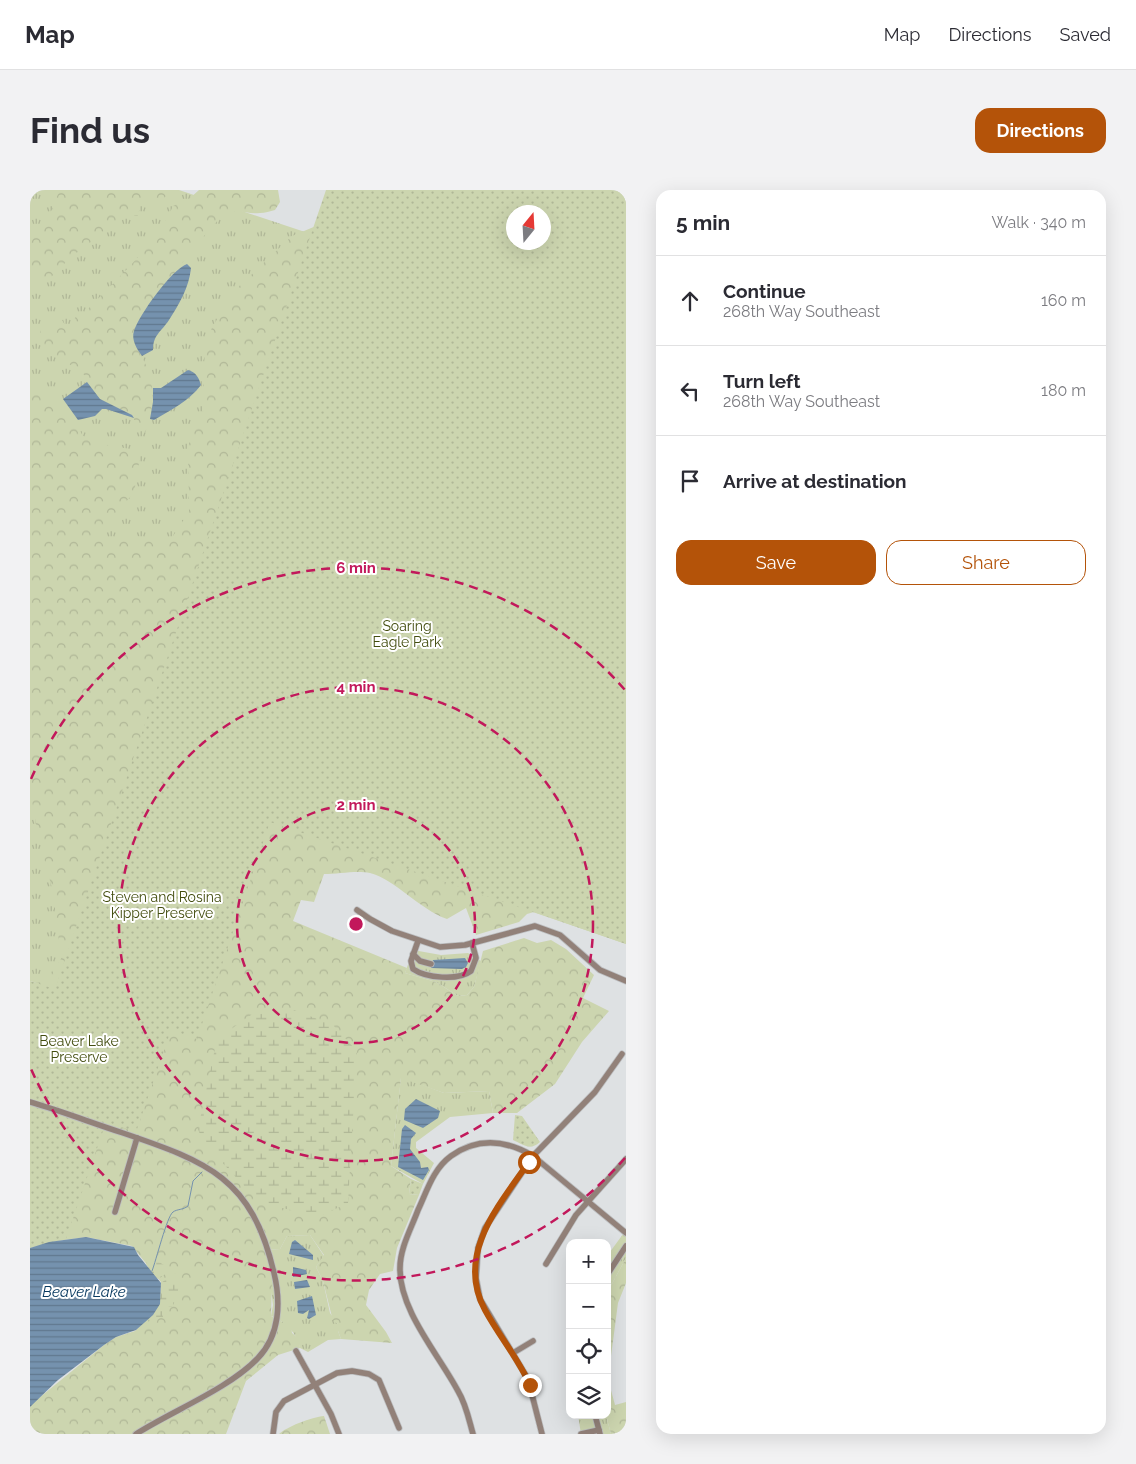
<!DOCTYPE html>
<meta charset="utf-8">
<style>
body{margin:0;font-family:Raleway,sans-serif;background:#f2f2f3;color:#2b2b33}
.controls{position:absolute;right:15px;bottom:15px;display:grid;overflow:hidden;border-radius:10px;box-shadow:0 5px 20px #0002}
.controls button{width:45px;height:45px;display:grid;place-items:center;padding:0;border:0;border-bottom:1px solid #e1e1e2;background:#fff;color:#2b2b33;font:25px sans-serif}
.compass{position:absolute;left:476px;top:15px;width:45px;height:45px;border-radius:50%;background:#fff;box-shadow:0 5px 20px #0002;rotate:18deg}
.stop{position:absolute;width:15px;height:15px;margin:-11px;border:4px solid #b45309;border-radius:50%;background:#fff}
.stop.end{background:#b45309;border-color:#fff;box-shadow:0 1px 5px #0008}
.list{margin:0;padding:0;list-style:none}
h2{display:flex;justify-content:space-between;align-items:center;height:65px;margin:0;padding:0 20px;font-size:21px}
h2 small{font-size:16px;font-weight:400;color:#7c7c81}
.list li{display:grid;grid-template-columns:32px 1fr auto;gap:15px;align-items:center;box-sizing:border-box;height:90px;padding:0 20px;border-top:1px solid #e1e1e2}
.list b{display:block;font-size:19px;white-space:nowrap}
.list p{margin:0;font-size:16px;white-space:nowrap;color:#7c7c81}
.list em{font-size:16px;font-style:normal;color:#7c7c81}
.actions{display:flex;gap:10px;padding:15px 20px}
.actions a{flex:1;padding:11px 0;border:1px solid #b45309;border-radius:15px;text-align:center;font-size:18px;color:#b45309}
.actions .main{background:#b45309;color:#fff}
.icon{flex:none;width:28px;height:28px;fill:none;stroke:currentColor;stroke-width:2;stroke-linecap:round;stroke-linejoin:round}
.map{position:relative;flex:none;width:596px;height:1244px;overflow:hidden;border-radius:15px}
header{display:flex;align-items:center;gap:30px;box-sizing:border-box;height:70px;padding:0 25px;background:#fff;border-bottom:1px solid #e1e1e2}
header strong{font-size:24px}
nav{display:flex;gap:28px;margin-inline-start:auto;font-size:18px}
.intro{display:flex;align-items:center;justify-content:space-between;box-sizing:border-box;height:120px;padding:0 30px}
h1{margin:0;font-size:35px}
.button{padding:12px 22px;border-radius:15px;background:#b45309;color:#fff;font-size:18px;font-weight:700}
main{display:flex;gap:30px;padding:0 30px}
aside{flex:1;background:#fff;border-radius:15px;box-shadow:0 5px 20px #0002}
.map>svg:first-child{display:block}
.grass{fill:url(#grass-tufts)}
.forest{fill:url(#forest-crowns);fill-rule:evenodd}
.wetland{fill:url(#wetland-marsh)}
.park{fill:url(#park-dots);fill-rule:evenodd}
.water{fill:url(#water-rules)}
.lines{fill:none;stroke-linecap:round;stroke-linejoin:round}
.stream{stroke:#7592ae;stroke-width:1}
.minor-casing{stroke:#bcbec0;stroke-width:7}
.minor{stroke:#928179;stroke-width:5.5}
.route{stroke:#b45309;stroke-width:6}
.ring{fill:none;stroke:#c2185b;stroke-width:2.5;stroke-dasharray:9 6}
.labels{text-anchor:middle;stroke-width:4;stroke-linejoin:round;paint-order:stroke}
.park-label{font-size:14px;fill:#434d0f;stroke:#fff}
.water-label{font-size:15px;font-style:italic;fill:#093a60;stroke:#fff}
.centre{fill:#c2185b;stroke:#fff;stroke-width:2.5}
.ring-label{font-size:15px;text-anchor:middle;font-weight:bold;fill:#c2185b;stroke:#fff;stroke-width:4;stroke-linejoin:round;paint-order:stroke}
</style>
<header>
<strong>Map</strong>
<nav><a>Map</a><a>Directions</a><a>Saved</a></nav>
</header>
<div class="intro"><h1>Find us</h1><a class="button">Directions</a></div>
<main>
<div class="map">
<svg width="596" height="1244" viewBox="0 0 596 1244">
<defs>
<pattern id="grass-tufts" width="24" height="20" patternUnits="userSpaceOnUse" patternTransform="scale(1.25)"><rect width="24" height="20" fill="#ccd5af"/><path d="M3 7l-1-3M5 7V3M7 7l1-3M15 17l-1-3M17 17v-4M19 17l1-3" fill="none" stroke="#b0b797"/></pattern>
<pattern id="forest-crowns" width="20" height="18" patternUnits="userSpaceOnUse" patternTransform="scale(1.25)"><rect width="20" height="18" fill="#ccd5af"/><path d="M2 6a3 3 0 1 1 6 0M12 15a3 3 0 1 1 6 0" fill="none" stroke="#b0b797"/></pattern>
<pattern id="wetland-marsh" width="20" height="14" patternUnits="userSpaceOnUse" patternTransform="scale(1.25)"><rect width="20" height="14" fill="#ccd5af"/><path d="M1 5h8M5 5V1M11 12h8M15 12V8" fill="none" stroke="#b0b797"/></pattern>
<pattern id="park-dots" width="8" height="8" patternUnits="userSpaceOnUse" patternTransform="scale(1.25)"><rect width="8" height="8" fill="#ccd5af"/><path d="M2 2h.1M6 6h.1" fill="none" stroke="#b0b797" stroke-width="1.8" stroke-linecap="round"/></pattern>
<pattern id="water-rules" width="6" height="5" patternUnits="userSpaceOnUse" patternTransform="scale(1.25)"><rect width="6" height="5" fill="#7592ae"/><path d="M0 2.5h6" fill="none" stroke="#61788e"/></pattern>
</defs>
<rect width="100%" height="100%" fill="#dee1e3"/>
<g class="grass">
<polygon points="0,0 149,0 281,44 25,799 0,791"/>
<polygon points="383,760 411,765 438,763 451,771 444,797 437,805 428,806 406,792 375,783"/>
<polygon points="371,887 414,903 459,901 463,923 420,927 386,952 386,958 404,973 393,994 361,976"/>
<polygon points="596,1040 596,1068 577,1103 577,1066"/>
<path d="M280,1045l14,21 -8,11 7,14 7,32 8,11v7l3,8 -13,1 -20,12 -8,-4c-2,-14 -16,-28 -29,-32l2,-11 -8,-55 15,-1 7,-13z"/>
<polygon points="548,1225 576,1225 581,1244 551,1244"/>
</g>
<g class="forest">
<path d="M29,0h113l-12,12 -16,-1 -4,4 -2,11h-12l-18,9 -5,8 -32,24 -23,23 -18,3v-52c20,-14 22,-18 29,-41z"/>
<path d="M169,0h79l2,12 -5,8c-5,1 -10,3 -15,3 -15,2 -22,-6 -37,3 -12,7 -89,107 -89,119 0,10 5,15 9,24 13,25 12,48 2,74l-7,-5 -6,-13 -32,-16 -10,-12 -7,-14 -45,-29 3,-17 21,-7 7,12 7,-16 9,-4c28,-29 73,-70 88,-106l16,-7z"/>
<path d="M596,0v754l-92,-32 -7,2 -8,8 -43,13 -10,-27 -19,11c-28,-10 -51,-39 -77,-46 -13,-3 -32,1 -46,1l-10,28 -13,-2 -8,21 114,47 -2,5 31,9 22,14 9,-1 7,-8 9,-36 41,-13 13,5 14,-3 15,9 28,26 -11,23 26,13 -27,31 -27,42 -38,29h-24l-4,-22 -45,2 -43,-15 -10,88 20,13 -2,15 10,1 -22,53 -4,23 -13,3 -11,16 -3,15 20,27 6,11 -51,-4 -3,-8v-7l-5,-3 -10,-40 -7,-14 8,-12 -14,-20 -23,1 -7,13 -15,1 7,30 -1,36 20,10 1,7 7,6 1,9 -22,7 -32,26 -20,53h-196v-27l4,-5 70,-57 12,-8 19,-6 8,-8 17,-19 1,-22 -29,-36 -46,-9 -37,5 -19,6v-265l14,-1 17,-23 -8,-67 -15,-57 -8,-46v-401l35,18 18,30 19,8 39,7 -7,42 -28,30 -3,16 34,-3 30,9 22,-33 -1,-66 15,-35 2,-71 28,-48 59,-56 24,-10zM483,22h31v30h-31z"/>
<polygon points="596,1068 596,1093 588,1113 578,1189 585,1215 596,1212 596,1244 581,1244 576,1225 577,1103"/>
<path d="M294,1226l6,18h-51c7,-7 33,-17 45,-18z"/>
</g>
<g class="wetland">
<polygon points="264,820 303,835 327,861 318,1013 288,1027 229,1012 173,952 168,939 187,849 221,825"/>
<polygon points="118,1066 141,1079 129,1089 125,1088 116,1074"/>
<path d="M145,1083l3,3v19l-6,12h-7l-3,4 1,6 -20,6c13,-10 19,-24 18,-40z"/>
</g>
<g class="park">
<path d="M296,0h300v754l-356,-122 -73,217 -26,-9 -35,102 -30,-10 -40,117 -36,9v-267l25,8zM483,22h31v30h-31z"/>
<path d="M485,925l7,1 18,26c-10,9 -16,3 -27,-2z"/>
<polygon points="381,989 393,994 389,1005 379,1004"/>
</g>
<g class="water">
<path d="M157,74l4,4c-2,20 -12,36 -22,52 -8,12 -16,15 -16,30l-11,6c-5,-7 -11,-16 -8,-25 5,-16 38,-62 53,-67z"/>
<path d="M158,180c8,2 11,8 13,15 -12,16 -30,25 -47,35l-4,-1 3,-17v-14h8z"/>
<polygon points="57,192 70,209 102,225 104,228 76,219 72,219 65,226 48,230 33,209"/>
<polygon points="435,768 438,773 436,777 432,779 401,778 403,770"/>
<polygon points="386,909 410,921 408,928 393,938 374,930 375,919"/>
<polygon points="375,935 386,943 381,949 380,959 390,972 391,978 398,977 399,980 393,990 368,977 372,939"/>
<polygon points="56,1047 104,1057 108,1065 131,1093 130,1114 123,1125 106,1140 86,1147 74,1155 28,1190 0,1217 0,1058 19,1052"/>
<polygon points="265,1050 283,1065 283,1070 259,1064 262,1052"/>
<polygon points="263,1077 276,1080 277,1084 263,1087"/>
<polygon points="277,1090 280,1097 265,1099 264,1092"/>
<polygon points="282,1106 286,1125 279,1129 277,1128 279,1120 273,1124 268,1123 267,1111"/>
</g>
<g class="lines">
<path class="stream" d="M122,1081c4,-10 15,-55 21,-59 4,-3 10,-2 15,-6l5,-25 9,-9"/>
<defs>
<g id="minor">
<polyline points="327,720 340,729 362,741 410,757 435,755 505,736 530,745 570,780 596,791"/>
<path d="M388,751l-7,20 2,8c13,9 45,12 58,2l5,-13 -4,-15"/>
<polyline points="383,764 390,771 401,774"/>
<path d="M0,912c31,9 62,21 93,31 85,29 129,45 151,140 7,29 6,62 -16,85 -28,30 -86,53 -122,76"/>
<polyline points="85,1022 107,948"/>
<polyline points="516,1074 546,1025 596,969"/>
<polyline points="577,1085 596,1056"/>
<polyline points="266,1161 301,1224 309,1244"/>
<polyline points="483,1163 503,1151"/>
<polyline points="565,1225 570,1244"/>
<polyline points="243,1244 246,1222 254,1211 307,1183 322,1181 339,1184 349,1190 369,1238"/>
<path d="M443,1244c-4,-14 -7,-30 -15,-43 -19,-36 -59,-81 -58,-123 0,-20 11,-39 18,-58 9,-19 15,-41 33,-54 27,-19 55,-16 82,0l93,77"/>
<polyline points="512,1244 498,1189 450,1109 446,1088 448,1058 455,1038 503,966 565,902 592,864"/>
<polyline points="551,1244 569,1240"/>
</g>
</defs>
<use href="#minor" class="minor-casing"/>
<use href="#minor" class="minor"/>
</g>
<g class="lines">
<path class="route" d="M499,972c-30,43 -74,93 -44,148 14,26 33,48 45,75"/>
</g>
<g class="ring">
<circle cx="326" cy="734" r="119"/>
<circle cx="326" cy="734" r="237"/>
<path d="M595 968A356 356 0 0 1 1 879M1 589A356 356 0 0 1 595 500"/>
</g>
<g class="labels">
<g class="park-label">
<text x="377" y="441">Soaring<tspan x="377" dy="16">Eagle Park</tspan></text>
<text x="132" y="712">Steven and Rosina<tspan x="132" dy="16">Kipper Preserve</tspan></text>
<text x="49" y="856">Beaver Lake<tspan x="49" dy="16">Preserve</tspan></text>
</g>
<g class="water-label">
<text x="54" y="1107">Beaver Lake</text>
</g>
</g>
<circle cx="326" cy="734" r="8" class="centre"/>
<g class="ring-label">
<text x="326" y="383">6 min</text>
<text x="326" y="502">4 min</text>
<text x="326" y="620">2 min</text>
</g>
</svg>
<div class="controls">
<button>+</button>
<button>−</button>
<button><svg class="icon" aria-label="locate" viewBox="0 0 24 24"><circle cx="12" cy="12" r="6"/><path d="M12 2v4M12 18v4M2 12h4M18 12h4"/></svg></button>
<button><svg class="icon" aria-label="layers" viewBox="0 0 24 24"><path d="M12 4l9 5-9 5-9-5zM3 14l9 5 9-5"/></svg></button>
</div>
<svg class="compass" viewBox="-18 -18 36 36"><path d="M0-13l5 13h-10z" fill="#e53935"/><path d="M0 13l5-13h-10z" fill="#7c7c81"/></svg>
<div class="stop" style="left:499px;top:972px"></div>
<div class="stop end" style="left:500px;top:1195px"></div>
</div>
<aside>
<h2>5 min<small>Walk · 340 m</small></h2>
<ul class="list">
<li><svg class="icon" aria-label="ahead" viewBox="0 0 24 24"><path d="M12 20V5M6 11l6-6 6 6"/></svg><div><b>Continue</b><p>268th Way Southeast</p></div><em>160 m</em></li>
<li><svg class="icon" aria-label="left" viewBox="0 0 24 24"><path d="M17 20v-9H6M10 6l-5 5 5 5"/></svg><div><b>Turn left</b><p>268th Way Southeast</p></div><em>180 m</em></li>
<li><svg class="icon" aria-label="arrive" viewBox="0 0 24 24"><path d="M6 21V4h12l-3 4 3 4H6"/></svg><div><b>Arrive at destination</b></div></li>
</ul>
<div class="actions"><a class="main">Save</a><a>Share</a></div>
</aside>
</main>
